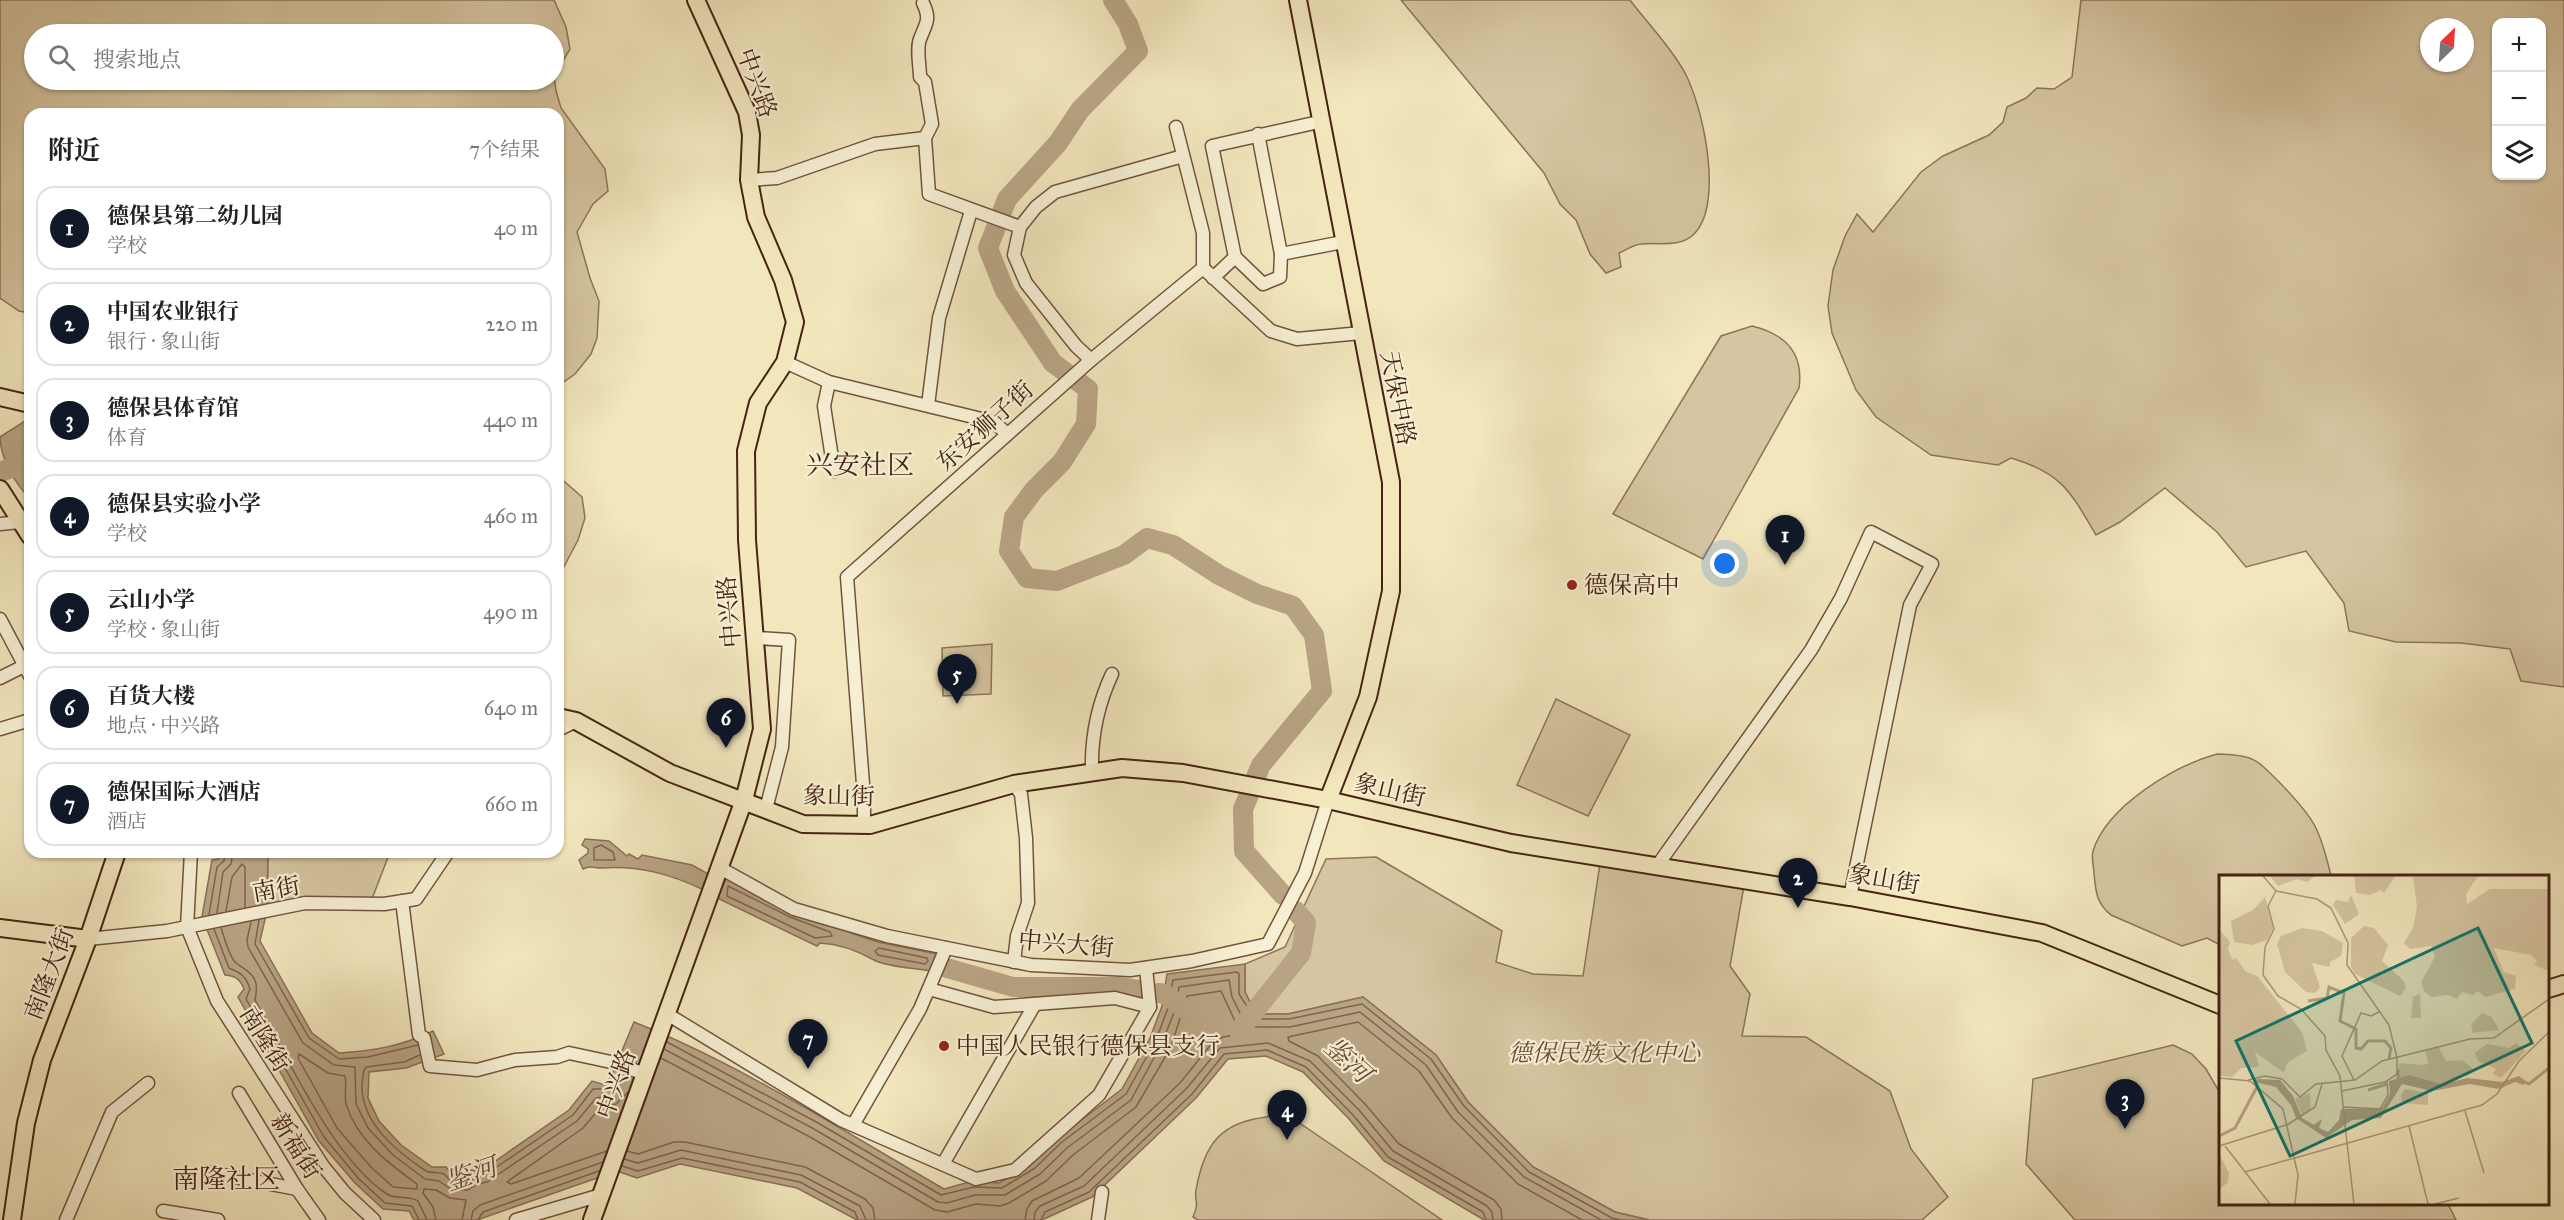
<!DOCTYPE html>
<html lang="zh">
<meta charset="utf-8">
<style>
body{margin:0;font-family:"IM FELL Great Primer","Noto Serif SC",serif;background:#f2f2f2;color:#222}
.controls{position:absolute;right:18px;top:18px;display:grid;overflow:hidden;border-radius:12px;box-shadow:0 2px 4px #0004}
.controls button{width:54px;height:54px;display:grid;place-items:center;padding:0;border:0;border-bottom:2px solid #e0e0e0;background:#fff;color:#222;font:30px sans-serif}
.compass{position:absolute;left:2420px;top:18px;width:54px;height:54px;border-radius:50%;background:#fff;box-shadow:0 2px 4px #0004;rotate:25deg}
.you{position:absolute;left:1725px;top:564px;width:21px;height:21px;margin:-15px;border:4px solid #fff;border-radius:50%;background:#1a73e8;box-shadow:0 0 0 9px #1a73e833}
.badge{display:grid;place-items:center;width:39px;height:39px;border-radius:50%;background:#111827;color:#fff;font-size:20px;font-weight:700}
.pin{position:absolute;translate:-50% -50px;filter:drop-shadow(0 2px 3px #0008)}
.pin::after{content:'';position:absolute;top:32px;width:21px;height:18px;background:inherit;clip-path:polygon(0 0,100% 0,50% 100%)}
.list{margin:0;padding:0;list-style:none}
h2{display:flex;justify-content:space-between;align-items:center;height:78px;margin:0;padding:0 24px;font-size:26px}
h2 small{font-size:20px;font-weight:400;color:#767676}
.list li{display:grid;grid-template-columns:39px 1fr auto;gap:18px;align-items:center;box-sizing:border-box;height:84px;margin:0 12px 12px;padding:0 12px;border:2px solid #e0e0e0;border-radius:18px}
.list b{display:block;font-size:22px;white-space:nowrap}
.list p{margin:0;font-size:20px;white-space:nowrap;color:#767676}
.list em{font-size:20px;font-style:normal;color:#767676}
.icon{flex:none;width:33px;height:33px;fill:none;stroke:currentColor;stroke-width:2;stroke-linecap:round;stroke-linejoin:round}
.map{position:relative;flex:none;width:2564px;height:1220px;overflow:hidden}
.search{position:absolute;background:#fff;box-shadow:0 2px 4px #0004;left:24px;top:24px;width:540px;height:66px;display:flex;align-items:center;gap:15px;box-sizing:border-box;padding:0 21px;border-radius:33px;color:#767676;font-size:22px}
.panel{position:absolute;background:#fff;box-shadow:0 2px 4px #0004;left:24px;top:108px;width:540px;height:750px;border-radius:18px}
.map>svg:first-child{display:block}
.green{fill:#d5c5a0;stroke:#8e745a;stroke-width:1.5;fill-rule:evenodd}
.water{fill:#b8a484;stroke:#8a7057;stroke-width:1.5}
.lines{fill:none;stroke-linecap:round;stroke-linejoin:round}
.shore{stroke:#7f644c;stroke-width:1.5}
.river{stroke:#b8a484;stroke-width:20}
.minor-casing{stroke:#71543e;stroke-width:15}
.major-casing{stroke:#462314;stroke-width:20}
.minor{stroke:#f7efd4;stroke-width:12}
.major{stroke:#f2e6bd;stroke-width:16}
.poi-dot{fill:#8f2418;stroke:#f7efd4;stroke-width:2}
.labels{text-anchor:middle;stroke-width:4.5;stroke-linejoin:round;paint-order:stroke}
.street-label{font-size:24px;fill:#462314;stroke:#f7efd4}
.poi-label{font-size:24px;fill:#462314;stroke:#f7efd4;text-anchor:start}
.park-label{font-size:24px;font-style:italic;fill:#6a4c37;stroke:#f7efd4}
.water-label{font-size:26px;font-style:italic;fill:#684a36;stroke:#f7efd4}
.quarter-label{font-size:27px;fill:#462314;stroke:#f7efd4}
.inset-river{fill:none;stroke:#b8a484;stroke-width:3}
.inset-road{fill:none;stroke:#ad9879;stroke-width:1.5}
.view{fill:#0f766e;fill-opacity:0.15;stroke:#0f766e;stroke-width:3}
.inset-edge{fill:none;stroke:#462314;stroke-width:3}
</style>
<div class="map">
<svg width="2564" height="1220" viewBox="0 0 2564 1220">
<rect width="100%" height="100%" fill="#f2e6bd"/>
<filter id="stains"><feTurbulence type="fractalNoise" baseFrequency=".00333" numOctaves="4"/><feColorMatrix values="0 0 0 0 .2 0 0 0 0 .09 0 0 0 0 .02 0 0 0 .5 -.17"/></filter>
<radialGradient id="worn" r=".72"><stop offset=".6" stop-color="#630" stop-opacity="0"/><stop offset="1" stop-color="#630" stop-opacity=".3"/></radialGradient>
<g class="green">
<path d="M0,0h554l12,27 4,22 -16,27 2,15 5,17 44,61 3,22 -15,13 -16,28 13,46 9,23 -2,37 -6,16 -16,20 -17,12v-272h-528v199l-11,-2 -19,-13zM34,34h520v46h-520z"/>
<path d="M1401,0h229c18,24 41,47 55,73 18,34 40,133 8,162 -14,13 -35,7 -52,9 -8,1 -15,6 -22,9l2,14 -15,6 -16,-19 -14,-34 -16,-16 -16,-31z"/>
<path d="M2081,0h483v687l-43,-6 -11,-32 -49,-6 -65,-1 -47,-11 -5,-28 -38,-52 -60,16 -29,-35 -52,-44 -45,34 -24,13c-26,-44 -34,-62 -85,-77l-13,7 -67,-10 -55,-38 -20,-27 -24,-57 -4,-27 5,-36 12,-34 12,-22 16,18 48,-60 22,-16 46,-21 14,-13 4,-15 19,-9 11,-10 17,1 18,-12zM2496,22h46v154h-46zM2429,27h36v36h-36z"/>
<path d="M1752,326c33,8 52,26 47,62l-96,171 -90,-45 108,-178z"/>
<polygon points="558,476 582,497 585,518 578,540 558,578"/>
<polygon points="992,644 991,694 943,696 942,648"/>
<polygon points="1556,699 1630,735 1588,816 1517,785"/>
<path d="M2217,754c38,1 39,5 64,30 34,35 39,45 50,92h-111v69l-13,-7 -25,8 -71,-31c-15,-12 -15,-23 -17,-41 0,-7 -3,-16 -1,-23 14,-45 81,-85 124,-97z"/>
<polygon points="268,852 390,852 370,904 267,911"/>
<polygon points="1376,857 1502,931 1496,962 1533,974 1583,976 1601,857 1745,880 1730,966 1750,994 1742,1036 1806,1037 1890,1091 1911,1149 1948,1197 1922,1220 1649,1220 1615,1212 1533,1167 1468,1102 1436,1055 1363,997 1288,1014 1256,1014 1245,992 1245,964 1285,947 1326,859"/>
<polygon points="2173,1045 2192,1054 2206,1069 2220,1093 2220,1204 2448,1204 2456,1220 2075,1220 2026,1164 2033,1079"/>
<path d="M1276,1107l166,113h-244l-5,-3c7,-16 1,-15 3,-27 8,-45 24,-68 71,-73z"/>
</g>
<g class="water">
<path d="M28,419l2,1v78c-15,-13 -30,-42 -30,-61z"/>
<path d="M585,839l24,2 18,15 2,-2 9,5 4,-4 50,10 18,10 -6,15c-34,-16 -66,-25 -103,-22 -7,0 -11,-3 -18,1l-4,-9 9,-7v-4l-6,-4z"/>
<path d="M219,852h49l-1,59 -7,30 52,92 27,20c33,-2 64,-7 94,-22l11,23 -38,14 -37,4 -1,26 11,23 22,24 31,22h14l9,10h10l5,-7 11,1 88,-61 23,-29 13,4 6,-8 23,-55c108,43 209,109 310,167l29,-8 26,2 33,-19 26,-26 64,-49 28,-51 12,-32 5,-32 78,-10v28l11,22h32l75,-17 73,58 32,47 65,65 82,45 34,8h-165l-100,-59 -35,-42 -46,-47 -37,-16 -38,3 -32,39 -104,99 -50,23h-185l-60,-32 -117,-24 -43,14 -20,-7 -140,49h-63l-5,-9 -26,-2 -28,-26 -36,-42 -81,-144 6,-8c-4,-10 -8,-13 -19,-14l-23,-58 10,-57 6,-1z"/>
<path d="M727,877l124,56 27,9 59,12 -6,17c-15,-3 -45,-4 -57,-11 -16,-9 -34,-16 -54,-17l-3,3 -100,-48z"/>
</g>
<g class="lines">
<g class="shore">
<polygon points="601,845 613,852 615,860 594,860 594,848"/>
<polygon points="728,886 790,917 830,932 832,936 815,938 727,896"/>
<polyline points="226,911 232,877 242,864 245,867 245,908"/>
<polyline points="217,913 223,872 231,864 233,852"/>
<polyline points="209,915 217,867 224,861 225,852"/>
<polyline points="259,920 255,944 309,1038 339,1059 368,1057 418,1045"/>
<polyline points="251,922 247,940 248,947 303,1043 334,1065 355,1067 356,1104 368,1128 393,1155 425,1179 439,1181 452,1190 468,1190 477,1184 487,1182 577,1121 596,1098 613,1095 626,1075"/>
<path d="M221,928c3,8 8,29 15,35 16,11 24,14 19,37 31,55 79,160 132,194 9,6 22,1 31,7l9,19"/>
<path d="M214,929l15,39c12,5 17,8 21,21l-4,10 78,138 35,42 26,24 27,3 7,14"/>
<polygon points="879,948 927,958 928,961 925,964 878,955 875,951"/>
<polyline points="667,1042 818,1123 941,1195 974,1187 1002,1188 1035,1168 1062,1142 1126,1094 1156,1040 1168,1008 1173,980 1237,972 1239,974 1239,994 1255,1019 1289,1019 1362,1004 1431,1059 1464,1106 1529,1172 1612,1218 1621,1220"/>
<polyline points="664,1049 814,1129 938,1202 947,1203 975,1195 1005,1195 1040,1174 1067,1148 1131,1100 1162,1043 1175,1010 1179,987 1229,980 1232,997 1243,1019 1253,1027 1290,1027 1360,1012 1426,1065 1458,1112 1524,1177 1601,1220"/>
<path d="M299,1054l29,19 17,3c2,9 -1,19 1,28 11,36 42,59 71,80v5l-24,-2 -22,-20 -34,-39 -39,-70z"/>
<path d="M420,1055l-16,7 -38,5c-4,5 -3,11 -4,18 -1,38 35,67 64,86 6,3 13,0 18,3 4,3 6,8 11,9 7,2 22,-5 30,-8l88,-60 20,-26h15l11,-16"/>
<polyline points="661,1058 810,1137 935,1210 947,1212 976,1204 1000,1206 1009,1203 1046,1181 1073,1155 1136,1107 1171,1047 1187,996 1221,991 1241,1034 1223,1037 1213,1042 1180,1083 1079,1178 1032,1201 1027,1209 1025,1220"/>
<polyline points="607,1151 511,1184 507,1182 583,1128 600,1108 616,1104 628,1092"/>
<polyline points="627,1151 638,1154 674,1142 685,1142 805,1167 865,1199 873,1208 875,1220"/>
<polyline points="624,1159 638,1163 681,1150 801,1175 860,1206 866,1220"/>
<polyline points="622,1166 638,1171 682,1158 800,1182 855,1212 858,1220"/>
<polyline points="436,1220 433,1207 423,1193 424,1189 436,1190 450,1198 466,1200 462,1220"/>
<polyline points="471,1220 473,1211 480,1205 603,1162"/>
<polyline points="478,1220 483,1212 599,1171"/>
<polyline points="1034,1220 1035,1212 1040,1206 1084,1186 1186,1089 1220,1048 1268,1043 1310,1061 1359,1110 1393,1151 1487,1206 1492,1212 1493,1220"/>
<polyline points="1041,1220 1045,1212 1089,1192 1192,1094 1224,1054 1267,1050 1306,1067 1353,1115 1388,1157 1483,1212 1486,1220"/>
<polyline points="1502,1220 1501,1209 1494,1200 1399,1144 1365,1104 1318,1056 1289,1041 1288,1037 1358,1022 1419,1071 1452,1118 1518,1184 1582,1220"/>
</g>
<g class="river">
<polyline points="1113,0 1128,24 1138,51 1080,110 1058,143 1007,199 988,248 1005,291 1053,363 1088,389 1086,424 1062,462 1034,490 1014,517 1009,551 1027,578 1057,581 1124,555 1147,538 1173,545 1219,575 1257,594 1293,606 1314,635 1322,691 1261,765 1256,777"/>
<polyline points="0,472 30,461"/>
<polyline points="1249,795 1243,809 1244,851 1283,895"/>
<polyline points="947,968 1013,987 1121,987 1139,990"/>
<polyline points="1158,993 1165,994 1186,1010"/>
<polyline points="1239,1031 1301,953 1306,923 1296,911"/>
</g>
<defs>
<g id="minor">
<path d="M923,3c8,17 3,20 -3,36 -4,10 0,27 0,38l5,5 7,42 -7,14 4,56 91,33"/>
<polyline points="1176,127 1203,233 1203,268"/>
<polyline points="1258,134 1281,254"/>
<polyline points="749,180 777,178 875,144 925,138"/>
<polyline points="1235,257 1263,284 1280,277 1281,254 1343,242"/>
<polyline points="1213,278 1235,257 1212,146 1323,121"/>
<polyline points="1091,360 1076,346 1026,283 1014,255 1020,227 1036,207 1055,192 1183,156"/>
<polyline points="785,362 829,382 994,422 1007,434"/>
<polyline points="829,382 824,406 834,471"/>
<polyline points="928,405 939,318 971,211"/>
<polyline points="0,524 30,521"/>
<polyline points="0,619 30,676"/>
<polyline points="756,638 789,640 782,747 766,809"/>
<polyline points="0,678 30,663"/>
<polyline points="0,729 30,720"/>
<polyline points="558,730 576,721"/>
<path d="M1092,772c-1,-33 6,-68 20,-98"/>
<polyline points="1014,784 1021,794 1026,838 1028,903 1017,936 1014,962"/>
<polyline points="864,825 864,797 847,577 1091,360 1203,268 1271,331 1297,339 1361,333"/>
<polyline points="191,852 187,927 217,1001 323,1166 345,1193 374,1220"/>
<polyline points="1657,866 1811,650 1841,598 1871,532 1932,564 1910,605 1850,897"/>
<polyline points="720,868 794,909 887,936 1031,965 1130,970 1192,961 1268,944 1305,873 1328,800"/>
<polyline points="402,901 419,1035 424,1038 430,1066 477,1070 515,1060 557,1057 569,1053 611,1062 645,1074"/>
<polyline points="88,939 167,931 305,903 384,904 416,899 448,852"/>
<polyline points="929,989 994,1007 1115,998 1150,1007"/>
<polyline points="667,1014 841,1120 976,1179 1015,1170 1099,1095 1150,1007 1146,968"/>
<polyline points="239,1093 297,1189 319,1220"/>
<polyline points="853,1125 920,1009 946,948"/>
<polyline points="943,1164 1035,1004"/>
<polyline points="207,1172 297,1189"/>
<polyline points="163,1211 218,1220"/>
<polyline points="66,1220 112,1112 148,1083"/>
<polyline points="516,1220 601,1195"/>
<polyline points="1098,1220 1102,1192"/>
</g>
<g id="major">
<polyline points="1298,0 1391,482 1391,591 1368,697 1328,800"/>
<polyline points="0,397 30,404"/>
<polyline points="0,489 30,536"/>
<polyline points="558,717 576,721 670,773 803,824 870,825 1014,784 1122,768 1183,773 1328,800 1511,843 1850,897 2042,933 2220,1005"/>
<polyline points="0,928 88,939"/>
<polyline points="2548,989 2564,984"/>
<polyline points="12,1220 26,1123 42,1060 88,939 117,852"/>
<polyline points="592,1220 744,800 762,729 747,540 746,451 758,403 785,362 795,322 783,280 756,217 749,180 751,135 747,112 696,0"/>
</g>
</defs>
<use href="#minor" class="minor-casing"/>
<use href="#major" class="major-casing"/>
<use href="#minor" class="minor"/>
<use href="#major" class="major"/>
</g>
<g class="poi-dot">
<circle cx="1572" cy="585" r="6"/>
<circle cx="944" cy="1046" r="6"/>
</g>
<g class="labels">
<g class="street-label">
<text transform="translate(757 83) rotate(70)" y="8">中兴路</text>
<text transform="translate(1398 398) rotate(79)" y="8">天保中路</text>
<text transform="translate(985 426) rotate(-42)" y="8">东安狮子街</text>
<text transform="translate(729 612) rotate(-95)" y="8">中兴路</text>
<text transform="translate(1390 790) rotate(13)" y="8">象山街</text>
<text transform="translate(839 796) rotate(1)" y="8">象山街</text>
<text transform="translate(1884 879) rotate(10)" y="8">象山街</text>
<text transform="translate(276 889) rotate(-10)" y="8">南街</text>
<text transform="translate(1066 944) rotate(5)" y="8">中兴大街</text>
<text transform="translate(49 974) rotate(-69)" y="8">南隆大街</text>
<text transform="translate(265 1039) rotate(58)" y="8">南隆街</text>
<text transform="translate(616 1084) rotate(-70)" y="8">中兴路</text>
<text transform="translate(296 1146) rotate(58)" y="8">新福街</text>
</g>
<g class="poi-label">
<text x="1584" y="593">德保高中</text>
<text x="956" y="1054">中国人民银行德保县支行</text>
</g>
<g class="park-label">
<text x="1604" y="1061">德保民族文化中心</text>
</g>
<g class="water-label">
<text transform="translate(1348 1060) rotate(42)" y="9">鉴河</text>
<text transform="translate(471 1174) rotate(-19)" y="9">鉴河</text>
</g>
<g class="quarter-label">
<text x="860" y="474">兴安社区</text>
<text x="226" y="1188">南隆社区</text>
</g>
</g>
<g transform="translate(2219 875)">
<rect width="330" height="330" fill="#f2e6bd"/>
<path d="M51,1h45l-8,6 -10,-3 -19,7zM135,1h41l-11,17 -3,-3 -11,5 -14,-2zM259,1l-12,18 1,10 23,-15h59v82l-15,-6 3,-4 -6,-6 -37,-7 10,24 12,4 -1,13 -30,8 -7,-6 -5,4 -11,-3 -5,7 -8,-4 -18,2 -7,-6 -3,-9 14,-25 -4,-11 -21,3 -6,-6 9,-15 4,-21 -4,-30zM132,20l8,19 -14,10 -12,-19 3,-5 12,2zM46,22l8,31 -6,12 -15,5 -18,-3 -3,-21 22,-11zM145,51l10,2 14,17 -6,16 22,20 2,7 -6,8 -45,-22 -4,-7v-29zM83,53l20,3 21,12 -2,13 -11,6v5l-18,-4 8,24 -5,6 -9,-1 -21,-20 -8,-28 4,-8zM0,54l11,13 -2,7 4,11 4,-2 10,14 11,4 45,56 5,19 -19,11 -4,11 -29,-21 4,15 -18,1 -9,9 -13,-1zM201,119l1,24h-10l2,-21zM263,138l10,4 7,13 -26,3 -2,-9zM297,168l10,8 -25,27 -8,-4 3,-5 -18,-8 -3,-8 12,-9 22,4zM220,172l7,14 16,-1 10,8 -2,6 -28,10 -33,-9 -12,4 2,-16 25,2 4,-2 -3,-12zM186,214l23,4v12l-26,-2 -1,-8zM91,218l1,17 -9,5 -7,-16zM0,279l10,19 -1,9 -9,8z" fill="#d5c5a0"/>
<path d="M190,200l33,9 26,-6 34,4 17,-6 6,5 -1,4 -9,-3 -16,7 -29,-5 -38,7 -30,-7 -21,34 -29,2 -26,18 -30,-20 -5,-13 -15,-18 -21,-5 2,-3 23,1 13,16 9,22 12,7 8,-6 -3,9 9,4 11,-12 2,-11 41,-1 8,-14 -1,-13z" fill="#b8a484"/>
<path class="inset-river" d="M89,126l19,-3 2,-11 15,6 -4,28 16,8v19l5,1 7,-8h17l6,7 -2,11M302,205l8,4 20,-16M170,208l9,2v-16M149,215l19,-6M0,261l16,-8 23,-43"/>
<path class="inset-road" d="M44,1l13,15 41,8 14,9 17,35 -1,22 42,60 8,33M57,16l-8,15 6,23 -9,18 -2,28 15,21 23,13 24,27 1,14 14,26 7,67M0,203l31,3 33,28 15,66 -3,29M29,205l17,-4 17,3 18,18 16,-13 39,-4 27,-19 88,-22 24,-1 55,-39M135,205l-12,-24 19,-43 10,3 8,-4M123,216l43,-9 12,-8v-16M125,232l36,2 8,-14 -1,-14M246,236l19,62M68,250l28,-18 7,-23M190,251l19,78M128,268l7,61M0,271l67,-21M6,271l45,58M26,297l237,-67 15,-11 22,-33 30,-29M216,329l24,-6"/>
<path class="view" d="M259,53l54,115 -242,113 -54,-115z"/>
<rect width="330" height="330" class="inset-edge"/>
</g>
<rect width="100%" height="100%" filter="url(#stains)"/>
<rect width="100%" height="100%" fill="url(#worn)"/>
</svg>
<div class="controls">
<button>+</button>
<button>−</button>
<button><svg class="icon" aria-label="layers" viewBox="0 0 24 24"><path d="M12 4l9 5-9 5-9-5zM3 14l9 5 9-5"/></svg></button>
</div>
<svg class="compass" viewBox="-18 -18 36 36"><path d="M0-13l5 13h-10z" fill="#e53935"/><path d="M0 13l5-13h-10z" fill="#767676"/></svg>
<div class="you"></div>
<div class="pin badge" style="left:1785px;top:565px">1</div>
<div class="pin badge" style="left:1798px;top:908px">2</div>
<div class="pin badge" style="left:2125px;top:1129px">3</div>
<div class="pin badge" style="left:1287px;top:1140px">4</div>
<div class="pin badge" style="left:957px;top:704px">5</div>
<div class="pin badge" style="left:726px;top:748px">6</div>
<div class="pin badge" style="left:808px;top:1069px">7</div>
<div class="search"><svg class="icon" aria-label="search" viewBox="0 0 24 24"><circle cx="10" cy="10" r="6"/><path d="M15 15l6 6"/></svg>搜索地点</div>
<section class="panel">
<h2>附近<small>7个结果</small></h2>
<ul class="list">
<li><span class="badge">1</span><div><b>德保县第二幼儿园</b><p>学校</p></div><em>40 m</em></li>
<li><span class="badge">2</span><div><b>中国农业银行</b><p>银行 · 象山街</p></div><em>220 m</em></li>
<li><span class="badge">3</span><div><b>德保县体育馆</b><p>体育</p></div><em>440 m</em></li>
<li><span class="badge">4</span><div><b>德保县实验小学</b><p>学校</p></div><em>460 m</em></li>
<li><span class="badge">5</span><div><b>云山小学</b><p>学校 · 象山街</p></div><em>490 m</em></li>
<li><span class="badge">6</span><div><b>百货大楼</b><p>地点 · 中兴路</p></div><em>640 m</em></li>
<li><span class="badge">7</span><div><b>德保国际大酒店</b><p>酒店</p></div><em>660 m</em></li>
</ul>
</section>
</div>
